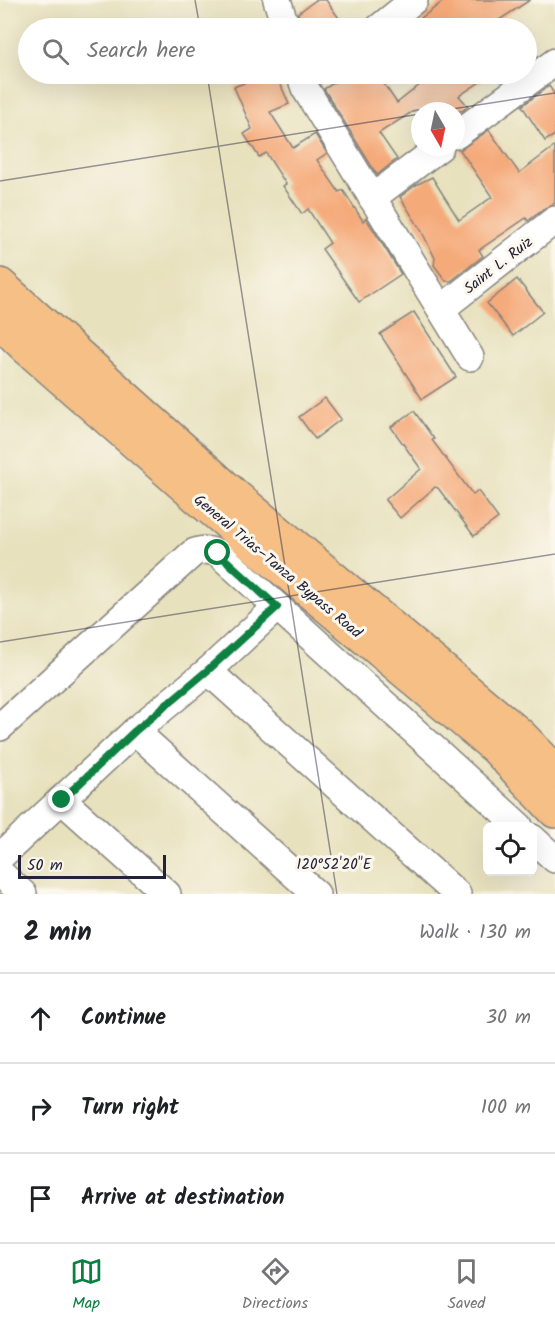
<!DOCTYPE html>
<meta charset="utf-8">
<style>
body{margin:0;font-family:Kalam,sans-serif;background:#f2f2f2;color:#202124}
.controls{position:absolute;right:18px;bottom:18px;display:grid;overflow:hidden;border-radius:9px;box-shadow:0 6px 24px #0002}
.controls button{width:54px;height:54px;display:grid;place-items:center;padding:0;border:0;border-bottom:2px solid #e0e0e0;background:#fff;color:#202124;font:30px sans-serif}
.compass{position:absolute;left:411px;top:102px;width:54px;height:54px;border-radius:50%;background:#fff;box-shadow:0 6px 24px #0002;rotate:171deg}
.scale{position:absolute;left:18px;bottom:15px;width:148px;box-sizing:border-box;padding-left:6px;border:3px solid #22223b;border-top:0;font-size:16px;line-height:21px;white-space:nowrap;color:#22223b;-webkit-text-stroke:4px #fbf7ec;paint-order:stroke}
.stop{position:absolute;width:18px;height:18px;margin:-14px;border:4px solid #0b8043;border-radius:50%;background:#fff}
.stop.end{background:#0b8043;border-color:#fff;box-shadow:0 2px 6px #0008}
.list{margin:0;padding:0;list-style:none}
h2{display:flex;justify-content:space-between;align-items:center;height:78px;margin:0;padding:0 24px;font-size:26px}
h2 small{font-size:20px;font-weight:400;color:#757577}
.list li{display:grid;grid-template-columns:39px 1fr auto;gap:18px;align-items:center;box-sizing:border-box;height:90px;padding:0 24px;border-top:2px solid #e0e0e0}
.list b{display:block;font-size:22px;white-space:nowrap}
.list em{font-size:20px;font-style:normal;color:#757577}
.icon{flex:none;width:33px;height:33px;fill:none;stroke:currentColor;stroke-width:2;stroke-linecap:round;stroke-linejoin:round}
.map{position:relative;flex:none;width:555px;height:894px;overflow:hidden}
.search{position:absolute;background:#fff;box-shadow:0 6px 24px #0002;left:18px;right:18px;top:18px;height:66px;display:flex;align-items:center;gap:15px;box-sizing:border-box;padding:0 21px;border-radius:33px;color:#757577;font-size:22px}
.sheet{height:348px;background:#fff}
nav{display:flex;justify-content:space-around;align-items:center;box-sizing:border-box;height:84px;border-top:2px solid #e0e0e0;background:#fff;font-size:16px;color:#757577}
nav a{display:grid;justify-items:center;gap:3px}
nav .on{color:#0b8043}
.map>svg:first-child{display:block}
.building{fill:#f5aa7a}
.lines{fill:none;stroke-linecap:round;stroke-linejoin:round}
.minor-casing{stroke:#85827c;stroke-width:30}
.major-casing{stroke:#85827c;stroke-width:36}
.minor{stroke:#fff;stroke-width:27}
.major{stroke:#f5bf86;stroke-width:33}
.route{stroke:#0b8043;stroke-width:8}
.ticks{fill:none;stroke:#22223b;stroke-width:1.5;stroke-opacity:0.45}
.labels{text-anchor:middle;stroke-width:6;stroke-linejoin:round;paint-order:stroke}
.street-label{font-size:15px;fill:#22223b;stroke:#fbf7ec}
.ticks-label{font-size:15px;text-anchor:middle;fill:#22223b;stroke:#fbf7ec;stroke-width:6;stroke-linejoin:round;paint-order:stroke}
</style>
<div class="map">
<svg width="555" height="894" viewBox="0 0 555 894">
<rect width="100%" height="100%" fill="#fbf7ec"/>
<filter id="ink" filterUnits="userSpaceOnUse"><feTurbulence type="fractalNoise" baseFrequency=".0167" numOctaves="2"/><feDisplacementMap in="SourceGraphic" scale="12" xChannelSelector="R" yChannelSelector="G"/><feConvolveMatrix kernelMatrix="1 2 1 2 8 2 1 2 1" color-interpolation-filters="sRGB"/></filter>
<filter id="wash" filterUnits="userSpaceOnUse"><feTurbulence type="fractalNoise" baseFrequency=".008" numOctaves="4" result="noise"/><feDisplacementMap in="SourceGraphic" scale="24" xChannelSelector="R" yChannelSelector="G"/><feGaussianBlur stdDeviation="1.35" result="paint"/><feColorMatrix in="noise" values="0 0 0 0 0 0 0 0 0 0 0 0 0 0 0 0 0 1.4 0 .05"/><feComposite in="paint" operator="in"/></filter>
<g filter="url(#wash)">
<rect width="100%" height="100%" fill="#e8e1be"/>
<g id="blocks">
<g class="building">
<polygon points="316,0 326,0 346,28 301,28 298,13"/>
<polygon points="445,0 530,0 496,22 501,28 427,28 420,19"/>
<polygon points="266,74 276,74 289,104 270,112 293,148 315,134 327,153 317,160 339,192 343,190 363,221 366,218 401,274 359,302 322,249 330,243 308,209 302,214 283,186 286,184 266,153 259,157 244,134 252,129 234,87"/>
<polygon points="347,74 377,74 397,103 421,84 413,74 492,74 459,96 468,106 462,111 415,110 379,133 397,159 377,175 324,89"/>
<polygon points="549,86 555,95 555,135 545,141 522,106"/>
<polygon points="489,130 519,173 555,146 555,203 545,208 528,221 526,218 479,250 483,256 451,281 446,281 434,265 435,258 421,230 400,197 416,185 432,177 459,220 492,197 460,150"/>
<polygon points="517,279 543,312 513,336 487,303"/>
<polygon points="414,312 456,377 422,399 380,334"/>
<polygon points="325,398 341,419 315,439 299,417"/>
<polygon points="414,411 434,439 432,440 473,495 478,491 498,518 474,536 438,488 435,487 400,518 385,500 421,469 391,427"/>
</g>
</g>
</g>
<g filter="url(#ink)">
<use href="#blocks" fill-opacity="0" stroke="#85827c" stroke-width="1.5"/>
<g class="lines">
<defs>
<g id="minor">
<polyline points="277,0 286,28"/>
<polyline points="379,28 414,0"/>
<polyline points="300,74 305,88 470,357"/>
<polyline points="456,135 555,62"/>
<polyline points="372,198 440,147"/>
<polyline points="441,309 555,220"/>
<polyline points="208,671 457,894"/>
<path d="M0,727l193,-174c9,-4 16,-3 25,0l301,273"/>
<polyline points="135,731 316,894"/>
<polyline points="62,800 167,894"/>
<polyline points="532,838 555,859"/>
<polyline points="0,857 135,731 208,671 277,607"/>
<polyline points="0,873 23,894"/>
</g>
<g id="major">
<polyline points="0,285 235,496 520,735 555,771"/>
<polyline points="0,322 26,347 204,503 496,748 555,811"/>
</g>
</defs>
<use href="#minor" class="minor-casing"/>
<use href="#major" class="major-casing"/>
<use href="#minor" class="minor"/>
<use href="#major" class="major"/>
</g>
</g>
<g class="lines" filter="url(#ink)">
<polyline class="route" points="62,800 135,731 208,670 277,607 218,553"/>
</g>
<path class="ticks" d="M195,0l5,28M207,74l130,820M439,111l116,-18M0,181l420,-67M0,642l555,-88"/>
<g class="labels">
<g class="street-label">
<text transform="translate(498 265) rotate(-38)" y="5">Saint L. Ruiz</text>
<text transform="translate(278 566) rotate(40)" y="5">General Trias–Tanza Bypass Road</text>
</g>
</g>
<g class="ticks-label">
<text x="334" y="869">120°52'20"E</text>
</g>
</svg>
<div class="controls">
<button><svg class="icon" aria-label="locate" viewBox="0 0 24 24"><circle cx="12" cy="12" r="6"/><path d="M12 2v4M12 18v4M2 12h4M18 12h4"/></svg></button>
</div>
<svg class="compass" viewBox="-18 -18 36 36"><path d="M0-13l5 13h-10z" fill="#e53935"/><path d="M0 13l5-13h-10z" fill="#757577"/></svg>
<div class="scale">50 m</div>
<div class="stop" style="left:218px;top:553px"></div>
<div class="stop end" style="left:62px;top:800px"></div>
<div class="search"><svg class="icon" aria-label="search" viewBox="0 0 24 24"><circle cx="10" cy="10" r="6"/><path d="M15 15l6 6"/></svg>Search here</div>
</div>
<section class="sheet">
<h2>2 min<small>Walk · 130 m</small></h2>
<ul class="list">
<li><svg class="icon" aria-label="ahead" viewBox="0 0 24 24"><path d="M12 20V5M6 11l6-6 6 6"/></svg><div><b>Continue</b></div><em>30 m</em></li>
<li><svg class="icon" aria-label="right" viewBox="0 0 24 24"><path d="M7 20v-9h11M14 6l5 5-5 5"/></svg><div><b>Turn right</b></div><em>100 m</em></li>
<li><svg class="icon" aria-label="arrive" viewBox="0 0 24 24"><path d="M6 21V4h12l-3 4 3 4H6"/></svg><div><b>Arrive at destination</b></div></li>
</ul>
</section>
<nav>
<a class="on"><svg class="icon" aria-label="map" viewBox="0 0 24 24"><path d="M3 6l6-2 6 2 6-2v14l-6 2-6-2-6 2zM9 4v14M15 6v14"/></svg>Map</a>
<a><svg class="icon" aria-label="directions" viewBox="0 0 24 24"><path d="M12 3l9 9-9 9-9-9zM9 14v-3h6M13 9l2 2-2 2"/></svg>Directions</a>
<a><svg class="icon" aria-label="saved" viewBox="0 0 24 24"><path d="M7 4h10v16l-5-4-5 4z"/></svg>Saved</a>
</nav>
